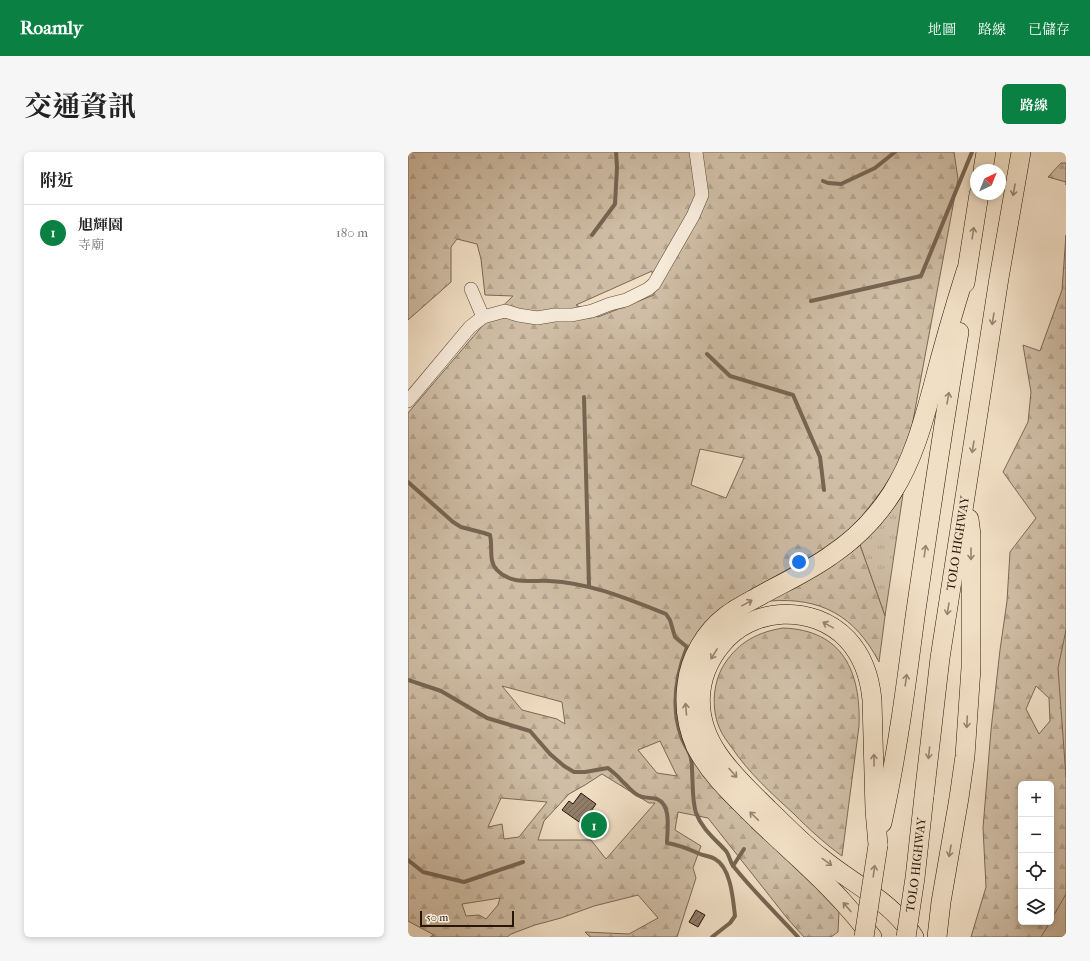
<!DOCTYPE html>
<html lang="zh-TW">
<meta charset="utf-8">
<style>
body{margin:0;font-family:"IM FELL French Canon","Noto Serif TC",serif;background:#f6f6f6;color:#222}
.controls{position:absolute;right:12px;bottom:12px;display:grid;overflow:hidden;border-radius:6px;box-shadow:0 2px 6px #0003}
.controls button{width:36px;height:36px;display:grid;place-items:center;padding:0;border:0;border-bottom:1px solid #e0e0e0;background:#fff;color:#222;font:20px sans-serif}
.compass{position:absolute;left:562px;top:12px;width:36px;height:36px;border-radius:50%;background:#fff;box-shadow:0 2px 6px #0003;rotate:43deg}
.scale{position:absolute;left:12px;bottom:10px;width:94px;box-sizing:border-box;padding-left:4px;border:2px solid #271507;border-top:0;font-size:11px;line-height:14px;white-space:nowrap;color:#271507;-webkit-text-stroke:3px #f6ead9;paint-order:stroke}
.you{position:absolute;left:391px;top:410px;width:14px;height:14px;margin:-10px;border:3px solid #fff;border-radius:50%;background:#1a73e8;box-shadow:0 0 0 6px #1a73e833}
.badge{display:grid;place-items:center;width:26px;height:26px;border-radius:50%;background:#0b8043;color:#fff;font-size:13px;font-weight:700}
.pin{position:absolute;translate:-50% -50%;border:2px solid #fff;box-shadow:0 1px 4px #0006}
.list{margin:0;padding:0;list-style:none}
h2{display:flex;justify-content:space-between;align-items:center;height:52px;margin:0;padding:0 16px;font-size:17px}
h2 small{font-size:13px;font-weight:400;color:#767676}
.list li{display:grid;grid-template-columns:26px 1fr auto;gap:12px;align-items:center;box-sizing:border-box;height:56px;padding:0 16px;border-top:1px solid #e0e0e0}
.list b{display:block;font-size:15px;white-space:nowrap}
.list p{margin:0;font-size:13px;white-space:nowrap;color:#767676}
.list em{font-size:13px;font-style:normal;color:#767676}
.icon{flex:none;width:22px;height:22px;fill:none;stroke:currentColor;stroke-width:2;stroke-linecap:round;stroke-linejoin:round}
.map{position:relative;flex:none;width:658px;height:785px;overflow:hidden;border-radius:6px}
header{display:flex;align-items:center;gap:24px;box-sizing:border-box;height:56px;padding:0 20px;background:#0b8043;color:#fff}
header strong{font-size:19px}
nav{display:flex;gap:22px;margin-inline-start:auto;font-size:14px}
.intro{display:flex;align-items:center;justify-content:space-between;box-sizing:border-box;height:96px;padding:0 24px}
h1{margin:0;font-size:28px}
.button{padding:10px 18px;border-radius:6px;background:#0b8043;color:#fff;font-size:14px;font-weight:700}
main{display:flex;gap:24px;padding:0 24px}
aside{flex:1;background:#fff;border-radius:6px;box-shadow:0 2px 6px #0003}
.map>svg:first-child{display:block}
.grass{fill:url(#grass-tufts);stroke:#7b6956}
.forest{fill:url(#forest-firs);stroke:#7b6956;fill-rule:evenodd}
.park{fill:#cfbda5;stroke:#7b6956}
.lines{fill:none;stroke-linecap:round;stroke-linejoin:round}
.stream{stroke:#776552;stroke-width:4}
.building{fill:url(#building-hatch);stroke:#271507}
.minor-casing{stroke:#5a4836;stroke-width:14}
.highway-casing{stroke:#271507;stroke-width:20}
.minor{stroke:#f6ead9;stroke-width:13}
.highway{stroke:#f1dfc5;stroke-width:19}
.highway-bridge-casing{stroke:#271507;stroke-width:20;stroke-linecap:butt}
.highway-bridge{stroke:#f1dfc5;stroke-width:19}
.oneway{stroke:#968470}
.labels{text-anchor:middle;stroke-width:3;stroke-linejoin:round;paint-order:stroke}
.street-label{font-size:12px;fill:#271507;stroke:#f6ead9}
</style>
<header>
<strong>Roamly</strong>
<nav><a>地圖</a><a>路線</a><a>已儲存</a></nav>
</header>
<div class="intro"><h1>交通資訊</h1><a class="button">路線</a></div>
<main>
<aside>
<h2>附近<small></small></h2>
<ul class="list">
<li><span class="badge">1</span><div><b>旭輝園</b><p>寺廟</p></div><em>180 m</em></li>
</ul>
</aside>
<div class="map">
<svg width="658" height="785" viewBox="0 0 658 785">
<defs>
<pattern id="grass-tufts" width="24" height="20" patternUnits="userSpaceOnUse"><rect width="24" height="20" fill="#cfbda5"/><path d="M3 7l-1-3M5 7V3M7 7l1-3M15 17l-1-3M17 17v-4M19 17l1-3" fill="none" stroke="#b2a28d"/></pattern>
<pattern id="forest-firs" width="22" height="20" patternUnits="userSpaceOnUse"><rect width="22" height="20" fill="#cfbda5"/><path d="M5 1l3.5 6h-7zM16 11l3.5 6h-7z" fill="#b2a28d"/></pattern>
<pattern id="building-hatch" width="6" height="6" patternUnits="userSpaceOnUse"><rect width="6" height="6" fill="#907e6a"/><path d="M-1 1l2-2M0 6l6-6M5 7l2-2" fill="none" stroke="#766655"/></pattern>
</defs>
<rect width="100%" height="100%" fill="#f1dfc5"/>
<filter id="stains"><feTurbulence type="fractalNoise" baseFrequency=".005" numOctaves="4"/><feColorMatrix values="0 0 0 0 .2 0 0 0 0 .09 0 0 0 0 .02 0 0 0 .5 -.17"/></filter>
<radialGradient id="worn" r=".72"><stop offset=".6" stop-color="#630" stop-opacity="0"/><stop offset="1" stop-color="#630" stop-opacity=".3"/></radialGradient>
<polygon class="grass" points="495,342 477,464 452,393 471,374"/>
<g class="forest">
<path d="M0,0h546l4,27 -46,247 -7,22 -10,21 -12,20 -21,27 -17,17 -28,20 -88,49 -45,56 -6,20 -2,20v11l4,20 27,51 16,19 93,89 23,24 -1,20 -7,5h-27l-17,-19 -79,-100 -30,-6 -3,18 26,16 -8,22 3,10 -19,59h-87l-5,-5 44,2 29,-16 -20,-23 -44,11 -33,12 -26,7 -24,9 -4,3h-77l4,-2 -26,-14v-508l76,-89 29,-28 -28,-1 -4,-36 -4,-15 -20,-5 -6,8v35l-43,38zM244,119l2,24 -56,22 -22,-12zM292,297l44,9 -18,40 -35,-13zM94,534l60,16 3,22 -8,-5 -35,-9zM252,589l17,35 -20,-3 -19,-23zM194,622l47,29h6l-49,56 -15,-19h-53l6,-19 25,-27 16,-9zM93,646l46,4 -28,35 -15,2 -2,-15 -14,3zM92,746l-2,7 -12,14 -7,-4 -13,1 -4,-12z"/>
<polygon points="653,11 658,11 658,33 658,30 640,25"/>
<path d="M658,83v702h-95l15,-50 -3,-59 8,-98 9,-80 7,-49 3,-49 26,-34 -33,-46 25,-50 3,-30 -8,-47 17,6 22,-61zM628,534l13,12 1,23 -11,13 -13,-25zM613,632h30v138h-30z"/>
<path d="M452,393l25,71 -6,46c-24,-46 -58,-65 -109,-61 31,-17 62,-33 90,-56z"/>
<path d="M375,476c60,2 78,44 76,98l-17,130c-18,-13 -33,-27 -48,-42 -23,-21 -45,-41 -62,-66 -5,-7 -10,-13 -13,-21 -8,-20 -6,-46 6,-64 14,-21 33,-31 58,-35z"/>
</g>
<g class="park">
<polygon points="658,478 658,625 650,516"/>
<polygon points="658,742 658,785 633,785 642,770 643,770 643,768"/>
</g>
<g class="lines">
<g class="stream">
<polyline points="415,29 420,31 433,32 467,16 487,0"/>
<polyline points="184,83 207,52 209,15 208,0"/>
<polyline points="403,149 513,124 564,0"/>
<polyline points="299,202 322,224 385,243 412,305 416,338"/>
<polyline points="176,245 181,434"/>
<path d="M0,330l45,40 8,5 23,6 6,2c3,12 -2,26 7,35 14,15 35,10 52,11 42,2 79,18 117,33l4,6 5,17 12,10c-11,28 -16,60 -6,89 2,7 7,13 9,19 2,5 2,11 2,15 1,14 0,30 4,43 6,16 19,26 30,38 4,5 4,12 8,16 20,25 43,47 64,70"/>
<path d="M0,528l33,11 46,27 43,13 20,23 14,12 10,6h11l23,-4c5,4 10,8 14,13 5,4 9,10 14,13 6,5 14,3 21,5 15,6 10,31 10,44 12,2 22,6 33,11 5,2 10,2 15,5 16,9 18,40 20,57l-5,7 -18,14"/>
<polyline points="0,708 15,720 56,730 115,710"/>
<polyline points="325,714 336,697"/>
</g>
</g>
<g class="building">
<polygon points="173,641 188,652 174,672 154,658 161,649 165,652"/>
<polygon points="288,758 297,763 290,775 281,770"/>
</g>
<g class="lines">
<defs>
<g id="minor">
<polyline points="63,137 75,165"/>
<polyline points="0,249 62,175 75,165 97,159 110,163 129,166 147,163 164,163 184,159 202,152 218,148 240,137 246,132 285,64 294,43 288,0"/>
</g>
<g id="highway">
<polyline points="575,18 578,0"/>
<polyline points="557,131 571,42"/>
<path id="s1" d="M516,644l16,-138 59,-380 22,-126"/>
<path d="M474,671c15,-68 24,-137 33,-206 14,-96 28,-190 44,-285"/>
<path d="M470,693l-3,-35 -3,-110c-2,-22 -9,-44 -25,-61 -34,-35 -95,-33 -126,6 -27,33 -27,74 -3,109 14,21 33,38 51,56 17,16 33,33 51,47 32,27 71,43 94,80"/>
<path d="M464,785c-9,-12 -19,-24 -30,-36 -25,-28 -55,-53 -83,-80 -23,-23 -48,-45 -63,-74 -9,-20 -12,-41 -9,-63 3,-26 18,-52 39,-68 12,-9 25,-15 37,-22 22,-12 46,-23 67,-38 24,-16 46,-38 62,-63 21,-33 31,-70 41,-107 10,-39 21,-77 33,-115"/>
<polyline points="529,785 533,750 551,646 557,604 563,516 563,383 561,367"/>
</g>
</defs>
<use href="#minor" class="minor-casing"/>
<use href="#highway" class="highway-casing"/>
<use href="#minor" class="minor"/>
<use href="#highway" class="highway"/>
<defs>
<g id="highway-bridge">
<polyline points="456,785 470,693"/>
<path id="s2" d="M498,785l9,-59 9,-82"/>
</g>
</defs>
<use href="#highway-bridge" class="highway-bridge-casing"/>
<use href="#highway-bridge" class="highway-bridge"/>
</g>
<defs><path id="oneway-shaft" d="M-6 0H5M1.5-3L5.5 0L1.5 3" fill="none" stroke-width="1.6" stroke-linecap="round" stroke-linejoin="round"/></defs>
<g class="oneway">
<use href="#oneway-shaft" transform="translate(606 38) rotate(100)"/>
<use href="#oneway-shaft" transform="translate(565 81) rotate(-81)"/>
<use href="#oneway-shaft" transform="translate(585 167) rotate(99)"/>
<use href="#oneway-shaft" transform="translate(540 246) rotate(-80)"/>
<use href="#oneway-shaft" transform="translate(565 295) rotate(99)"/>
<use href="#oneway-shaft" transform="translate(517 399) rotate(-82)"/>
<use href="#oneway-shaft" transform="translate(563 402) rotate(90)"/>
<use href="#oneway-shaft" transform="translate(339 451) rotate(-29)"/>
<use href="#oneway-shaft" transform="translate(540 457) rotate(99)"/>
<use href="#oneway-shaft" transform="translate(420 473) rotate(-151)"/>
<use href="#oneway-shaft" transform="translate(306 502) rotate(122)"/>
<use href="#oneway-shaft" transform="translate(498 528) rotate(-82)"/>
<use href="#oneway-shaft" transform="translate(278 557) rotate(-95)"/>
<use href="#oneway-shaft" transform="translate(559 570) rotate(93)"/>
<use href="#oneway-shaft" transform="translate(521 601) rotate(96)"/>
<use href="#oneway-shaft" transform="translate(466 608) rotate(-91)"/>
<use href="#oneway-shaft" transform="translate(325 621) rotate(49)"/>
<use href="#oneway-shaft" transform="translate(346 664) rotate(-136)"/>
<use href="#oneway-shaft" transform="translate(542 699) rotate(100)"/>
<use href="#oneway-shaft" transform="translate(419 710) rotate(36)"/>
<use href="#oneway-shaft" transform="translate(466 719) rotate(-82)"/>
<use href="#oneway-shaft" transform="translate(439 755) rotate(-131)"/>
</g>
<g class="labels">
<g class="street-label">
<text dy="4" stroke="none"><textPath href="#s1" startOffset="255">TOLO HIGHWAY</textPath></text>
<text dy="4" stroke="none"><textPath href="#s2" startOffset="73">TOLO HIGHWAY</textPath></text>
</g>
</g>
<rect width="100%" height="100%" filter="url(#stains)"/>
<rect width="100%" height="100%" fill="url(#worn)"/>
</svg>
<div class="controls">
<button>+</button>
<button>−</button>
<button><svg class="icon" aria-label="locate" viewBox="0 0 24 24"><circle cx="12" cy="12" r="6"/><path d="M12 2v4M12 18v4M2 12h4M18 12h4"/></svg></button>
<button><svg class="icon" aria-label="layers" viewBox="0 0 24 24"><path d="M12 4l9 5-9 5-9-5zM3 14l9 5 9-5"/></svg></button>
</div>
<svg class="compass" viewBox="-18 -18 36 36"><path d="M0-13l5 13h-10z" fill="#e53935"/><path d="M0 13l5-13h-10z" fill="#767676"/></svg>
<div class="scale">50 m</div>
<div class="you"></div>
<div class="pin badge" style="left:186px;top:673px">1</div>
</div>
</main>
